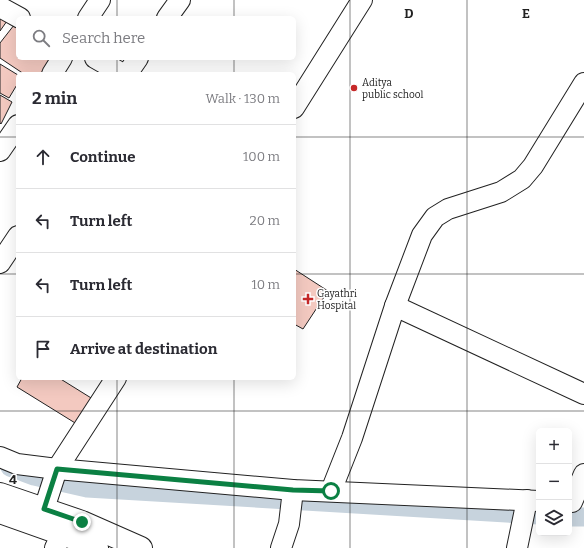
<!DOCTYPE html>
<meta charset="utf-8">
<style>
body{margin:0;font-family:Bitter,serif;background:#f7f7f7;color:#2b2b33}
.controls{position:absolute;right:12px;bottom:12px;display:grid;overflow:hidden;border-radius:6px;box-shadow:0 4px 16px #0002}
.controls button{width:36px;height:36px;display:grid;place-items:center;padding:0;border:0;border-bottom:1px solid #e1e1e2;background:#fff;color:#2b2b33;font:20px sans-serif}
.stop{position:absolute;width:12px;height:12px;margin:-9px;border:3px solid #0b8043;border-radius:50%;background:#fff}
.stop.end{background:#0b8043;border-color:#fff;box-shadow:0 1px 4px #0008}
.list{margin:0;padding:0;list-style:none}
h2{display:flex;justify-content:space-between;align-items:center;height:52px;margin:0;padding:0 16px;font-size:17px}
h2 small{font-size:13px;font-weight:400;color:#7c7c81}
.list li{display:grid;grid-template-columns:26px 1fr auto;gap:12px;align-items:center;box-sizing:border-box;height:64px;padding:0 16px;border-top:1px solid #e1e1e2}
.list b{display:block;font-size:15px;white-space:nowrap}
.list em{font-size:13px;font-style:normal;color:#7c7c81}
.icon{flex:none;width:22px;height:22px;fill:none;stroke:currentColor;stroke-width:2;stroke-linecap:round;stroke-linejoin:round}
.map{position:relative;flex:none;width:584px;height:548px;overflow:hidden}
.search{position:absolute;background:#fff;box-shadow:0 4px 16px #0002;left:16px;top:16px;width:280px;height:44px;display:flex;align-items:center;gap:10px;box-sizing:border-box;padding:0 14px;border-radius:6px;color:#7c7c81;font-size:15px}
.panel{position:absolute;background:#fff;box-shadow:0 4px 16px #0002;left:16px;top:72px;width:280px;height:308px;border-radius:6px}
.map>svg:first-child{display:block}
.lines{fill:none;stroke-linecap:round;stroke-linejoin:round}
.canal{stroke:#c7d3dd;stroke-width:19}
.building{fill:#f3c9c0;stroke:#222}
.minor-casing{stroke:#222;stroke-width:22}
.major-casing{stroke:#222;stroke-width:24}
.minor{stroke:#fff;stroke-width:20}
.major{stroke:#fff;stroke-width:22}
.route{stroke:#0b8043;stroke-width:5}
.grid{fill:none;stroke:#222;stroke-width:1;stroke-opacity:0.55}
.poi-dot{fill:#c62828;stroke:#fff;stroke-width:1.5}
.labels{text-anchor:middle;stroke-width:3;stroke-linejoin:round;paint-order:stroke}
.poi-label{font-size:10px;fill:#222;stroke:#fff;text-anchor:start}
.grid-label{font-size:13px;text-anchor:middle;font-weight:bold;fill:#222;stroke:#fff;stroke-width:3;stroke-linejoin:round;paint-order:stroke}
</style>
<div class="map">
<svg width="584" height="548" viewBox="0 0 584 548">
<rect width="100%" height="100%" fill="#fff"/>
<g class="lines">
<g class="canal">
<polyline points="10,467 34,476 87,488 539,515"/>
<polyline points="569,517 584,517"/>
</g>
</g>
<g class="building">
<polygon points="0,17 7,21 0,31"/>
<polygon points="18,20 18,58 60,58 50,74 24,74 0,58 0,43"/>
<polygon points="0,64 18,75 18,83 9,98 0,93"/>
<polygon points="0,95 12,102 1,124 0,123"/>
<polygon points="294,269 328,291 303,329 294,324"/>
<polygon points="22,378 59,378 96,401 80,426 17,387"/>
</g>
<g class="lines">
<defs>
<g id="minor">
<polyline points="0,7 20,18"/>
<polyline points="88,18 100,0"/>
<polyline points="167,18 180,0"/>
<polyline points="95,58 123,74"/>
<polyline points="52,74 62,58"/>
<polyline points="127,74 138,58"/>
<polyline points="294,108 362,0"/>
<polyline points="0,151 18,125"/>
<polyline points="0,263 18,236"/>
<polyline points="395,306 584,394"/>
<polyline points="0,457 17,464 57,469 293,490 539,501"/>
<polyline points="331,491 352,438 395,306 422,235 435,217 448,209 501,192 522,179 533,166 584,83"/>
<polyline points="572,502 584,474"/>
<polyline points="44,509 57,469 116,378"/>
<polyline points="55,548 62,534"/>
<polyline points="281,548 289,524 293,490"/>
<polyline points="517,548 527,500"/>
</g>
<g id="major">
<polyline points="0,494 82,522 141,548"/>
<polyline points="0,512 76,539 97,548"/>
</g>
</defs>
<use href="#minor" class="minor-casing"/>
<use href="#major" class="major-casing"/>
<use href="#minor" class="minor"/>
<use href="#major" class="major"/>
</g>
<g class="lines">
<polyline class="route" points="82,522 44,509 57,469 293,490 331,491"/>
</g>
<path class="grid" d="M117,0v18M234,0v18M350,0v548M467,0v548M117,58v16M234,58v16M0,137h18M294,137h290M0,274h18M294,274h290M117,378v170M234,378v170M0,411h584"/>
<g class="poi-dot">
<circle cx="354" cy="88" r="4"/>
<path d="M306 293h4v4h4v4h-4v4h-4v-4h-4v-4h4z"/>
</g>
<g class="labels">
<g class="poi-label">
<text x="362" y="86">Aditya<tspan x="362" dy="12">public school</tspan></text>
<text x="317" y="297">Gayathri<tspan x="317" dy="12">Hospital</tspan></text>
</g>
</g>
<g class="grid-label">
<text x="409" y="18">D</text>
<text x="526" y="18">E</text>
<text x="13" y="484">4</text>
</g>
</svg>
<div class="controls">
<button>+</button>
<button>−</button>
<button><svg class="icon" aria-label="layers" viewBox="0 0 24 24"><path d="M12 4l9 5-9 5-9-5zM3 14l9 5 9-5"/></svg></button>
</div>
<div class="stop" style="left:331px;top:491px"></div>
<div class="stop end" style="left:82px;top:522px"></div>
<div class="search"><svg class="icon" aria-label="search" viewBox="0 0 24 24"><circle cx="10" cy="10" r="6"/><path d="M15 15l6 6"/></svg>Search here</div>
<section class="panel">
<h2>2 min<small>Walk · 130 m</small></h2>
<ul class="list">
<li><svg class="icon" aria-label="ahead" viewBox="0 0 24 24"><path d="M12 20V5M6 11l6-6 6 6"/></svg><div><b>Continue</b></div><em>100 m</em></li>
<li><svg class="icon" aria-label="left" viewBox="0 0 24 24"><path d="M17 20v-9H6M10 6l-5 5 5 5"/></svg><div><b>Turn left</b></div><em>20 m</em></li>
<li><svg class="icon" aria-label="left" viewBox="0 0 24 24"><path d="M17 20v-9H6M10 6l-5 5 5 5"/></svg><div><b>Turn left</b></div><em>10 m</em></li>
<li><svg class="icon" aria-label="arrive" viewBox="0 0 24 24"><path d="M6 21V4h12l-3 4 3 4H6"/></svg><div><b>Arrive at destination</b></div></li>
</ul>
</section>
</div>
